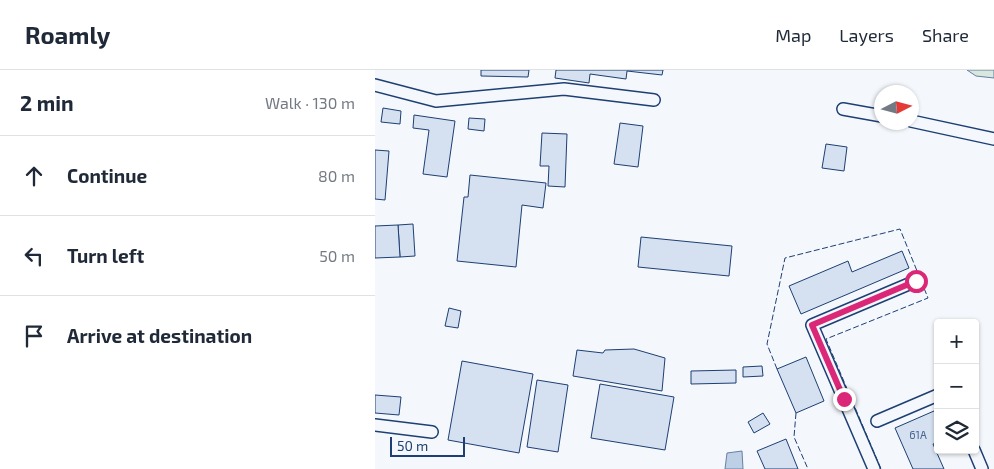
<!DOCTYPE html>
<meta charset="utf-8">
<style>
body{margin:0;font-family:"Exo 2",sans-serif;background:#f6f6f7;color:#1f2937}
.controls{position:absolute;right:15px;bottom:15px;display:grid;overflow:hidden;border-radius:5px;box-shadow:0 1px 4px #0004}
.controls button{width:45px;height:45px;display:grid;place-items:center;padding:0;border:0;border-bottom:1px solid #e0e1e3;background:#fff;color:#1f2937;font:25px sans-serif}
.compass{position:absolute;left:499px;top:15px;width:45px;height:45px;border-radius:50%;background:#fff;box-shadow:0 1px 4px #0004;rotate:84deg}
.scale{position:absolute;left:15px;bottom:12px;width:75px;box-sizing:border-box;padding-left:5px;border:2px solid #1d3f73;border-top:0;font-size:14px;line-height:18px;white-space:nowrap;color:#1d3f73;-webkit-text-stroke:4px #f4f7fb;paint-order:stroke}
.stop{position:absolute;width:15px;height:15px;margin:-11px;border:4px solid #db2777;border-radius:50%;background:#fff}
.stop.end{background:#db2777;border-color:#fff;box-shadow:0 1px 5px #0008}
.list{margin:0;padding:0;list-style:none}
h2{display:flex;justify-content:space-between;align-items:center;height:65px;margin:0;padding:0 20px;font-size:21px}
h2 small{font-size:16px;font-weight:400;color:#747a83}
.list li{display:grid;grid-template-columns:32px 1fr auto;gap:15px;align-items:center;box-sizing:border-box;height:80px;padding:0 20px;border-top:1px solid #e0e1e3}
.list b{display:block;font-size:19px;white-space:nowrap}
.list em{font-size:16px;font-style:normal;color:#747a83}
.icon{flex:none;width:28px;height:28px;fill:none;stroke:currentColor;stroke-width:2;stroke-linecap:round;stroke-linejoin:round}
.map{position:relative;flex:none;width:619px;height:399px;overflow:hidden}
header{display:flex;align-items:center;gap:30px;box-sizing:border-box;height:70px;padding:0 25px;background:#fff;border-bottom:1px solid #e0e1e3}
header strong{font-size:24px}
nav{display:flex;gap:28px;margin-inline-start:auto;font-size:18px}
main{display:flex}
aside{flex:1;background:#fff}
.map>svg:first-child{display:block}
.green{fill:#d7e8df;stroke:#687fa3}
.water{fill:#bed0e5;stroke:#687fa3}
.building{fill:#d5e0f0;stroke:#1d3f73}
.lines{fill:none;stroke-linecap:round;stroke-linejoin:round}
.minor-casing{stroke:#1d3f73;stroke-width:14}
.minor{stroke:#f4f7fb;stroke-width:11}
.fence{stroke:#1d3f73;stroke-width:1;stroke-dasharray:6 2.5;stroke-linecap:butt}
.route{stroke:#db2777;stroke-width:6}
.labels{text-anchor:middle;stroke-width:4;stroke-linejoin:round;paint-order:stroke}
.number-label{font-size:11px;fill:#4b6792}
</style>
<header>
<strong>Roamly</strong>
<nav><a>Map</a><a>Layers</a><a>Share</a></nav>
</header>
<main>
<aside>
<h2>2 min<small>Walk · 130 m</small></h2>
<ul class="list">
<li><svg class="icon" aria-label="ahead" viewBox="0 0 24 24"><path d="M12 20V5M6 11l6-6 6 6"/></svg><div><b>Continue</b></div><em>80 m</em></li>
<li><svg class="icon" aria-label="left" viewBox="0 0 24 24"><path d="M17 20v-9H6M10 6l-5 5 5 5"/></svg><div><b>Turn left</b></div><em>50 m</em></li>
<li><svg class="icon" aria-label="arrive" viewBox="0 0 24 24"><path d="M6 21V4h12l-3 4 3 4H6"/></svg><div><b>Arrive at destination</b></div></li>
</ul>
</aside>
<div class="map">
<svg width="619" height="399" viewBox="0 0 619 399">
<rect width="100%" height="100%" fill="#f4f7fb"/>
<polygon class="green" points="592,0 619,0 619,8 601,6"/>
<polygon class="water" points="367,381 368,399 350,399 352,383"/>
<g class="building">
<polygon points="106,0 154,0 153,7 106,6"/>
<polygon points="181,0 288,0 287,5 252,1 251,9 215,4 214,13 180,8"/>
<polygon points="8,38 26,41 25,54 6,52"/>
<polygon points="39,45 80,51 72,107 48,104 54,60 38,58"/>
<polygon points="94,48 110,49 109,61 93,59"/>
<polygon points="245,53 268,56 263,97 239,94"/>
<polygon points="167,63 192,64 190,117 173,116 174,96 165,96"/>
<polygon points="451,74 472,77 469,101 447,98"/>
<polygon points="0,80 14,81 10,130 0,129"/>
<polygon points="95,105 171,113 168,138 147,135 141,197 82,191 89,127 93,127"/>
<polygon points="38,154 40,186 25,187 23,155"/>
<polygon points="23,155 25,187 0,188 0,156"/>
<polygon points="266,167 357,176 354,206 263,197"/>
<polygon points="527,181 534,198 426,244 414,216 473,191 477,202"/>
<polygon points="74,238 86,241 83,258 70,256"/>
<polygon points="259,279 290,288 287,321 198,306 202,280 228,283 230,280"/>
<polygon points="431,287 449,331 421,343 402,299"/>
<polygon points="87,291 158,304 144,383 73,370"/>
<polygon points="387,296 388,306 368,307 368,297"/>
<polygon points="361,300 361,313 316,314 316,301"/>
<polygon points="162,310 193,315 183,382 152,377"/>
<polygon points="225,314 299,327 290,380 216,368"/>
<polygon points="0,325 26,327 24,345 0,343"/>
<polygon points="559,341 563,349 563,372 558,374 569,399 538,399 520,358"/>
<polygon points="388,343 395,354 379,363 373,352"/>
<polygon points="411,369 423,399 390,399 382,381"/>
</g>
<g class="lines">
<defs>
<g id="minor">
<polyline points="0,15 61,31 189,19 279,30"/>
<polyline points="468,39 507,46"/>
<polyline points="536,51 619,69"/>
<polyline points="502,351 563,325"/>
<polyline points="0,355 57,362"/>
<polyline points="599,380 607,399"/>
<polyline points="499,399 437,255 541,211"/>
</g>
</defs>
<use href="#minor" class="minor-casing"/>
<use href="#minor" class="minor"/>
<g class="fence">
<polyline points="402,299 392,274 410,188 525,159 553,228 451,269 506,399"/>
<polyline points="421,343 419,367 433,399"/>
</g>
</g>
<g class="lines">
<polyline class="route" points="469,329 437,255 541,211"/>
</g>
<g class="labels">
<g class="number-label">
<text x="543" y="369">61А</text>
</g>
</g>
</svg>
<div class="controls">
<button>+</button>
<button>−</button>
<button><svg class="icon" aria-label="layers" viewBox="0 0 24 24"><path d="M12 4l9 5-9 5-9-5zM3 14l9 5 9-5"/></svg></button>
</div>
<svg class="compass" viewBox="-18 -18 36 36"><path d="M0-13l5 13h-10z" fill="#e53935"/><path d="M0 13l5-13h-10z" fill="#747a83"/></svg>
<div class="scale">50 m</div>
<div class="stop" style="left:541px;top:211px"></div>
<div class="stop end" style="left:469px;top:329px"></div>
</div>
</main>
